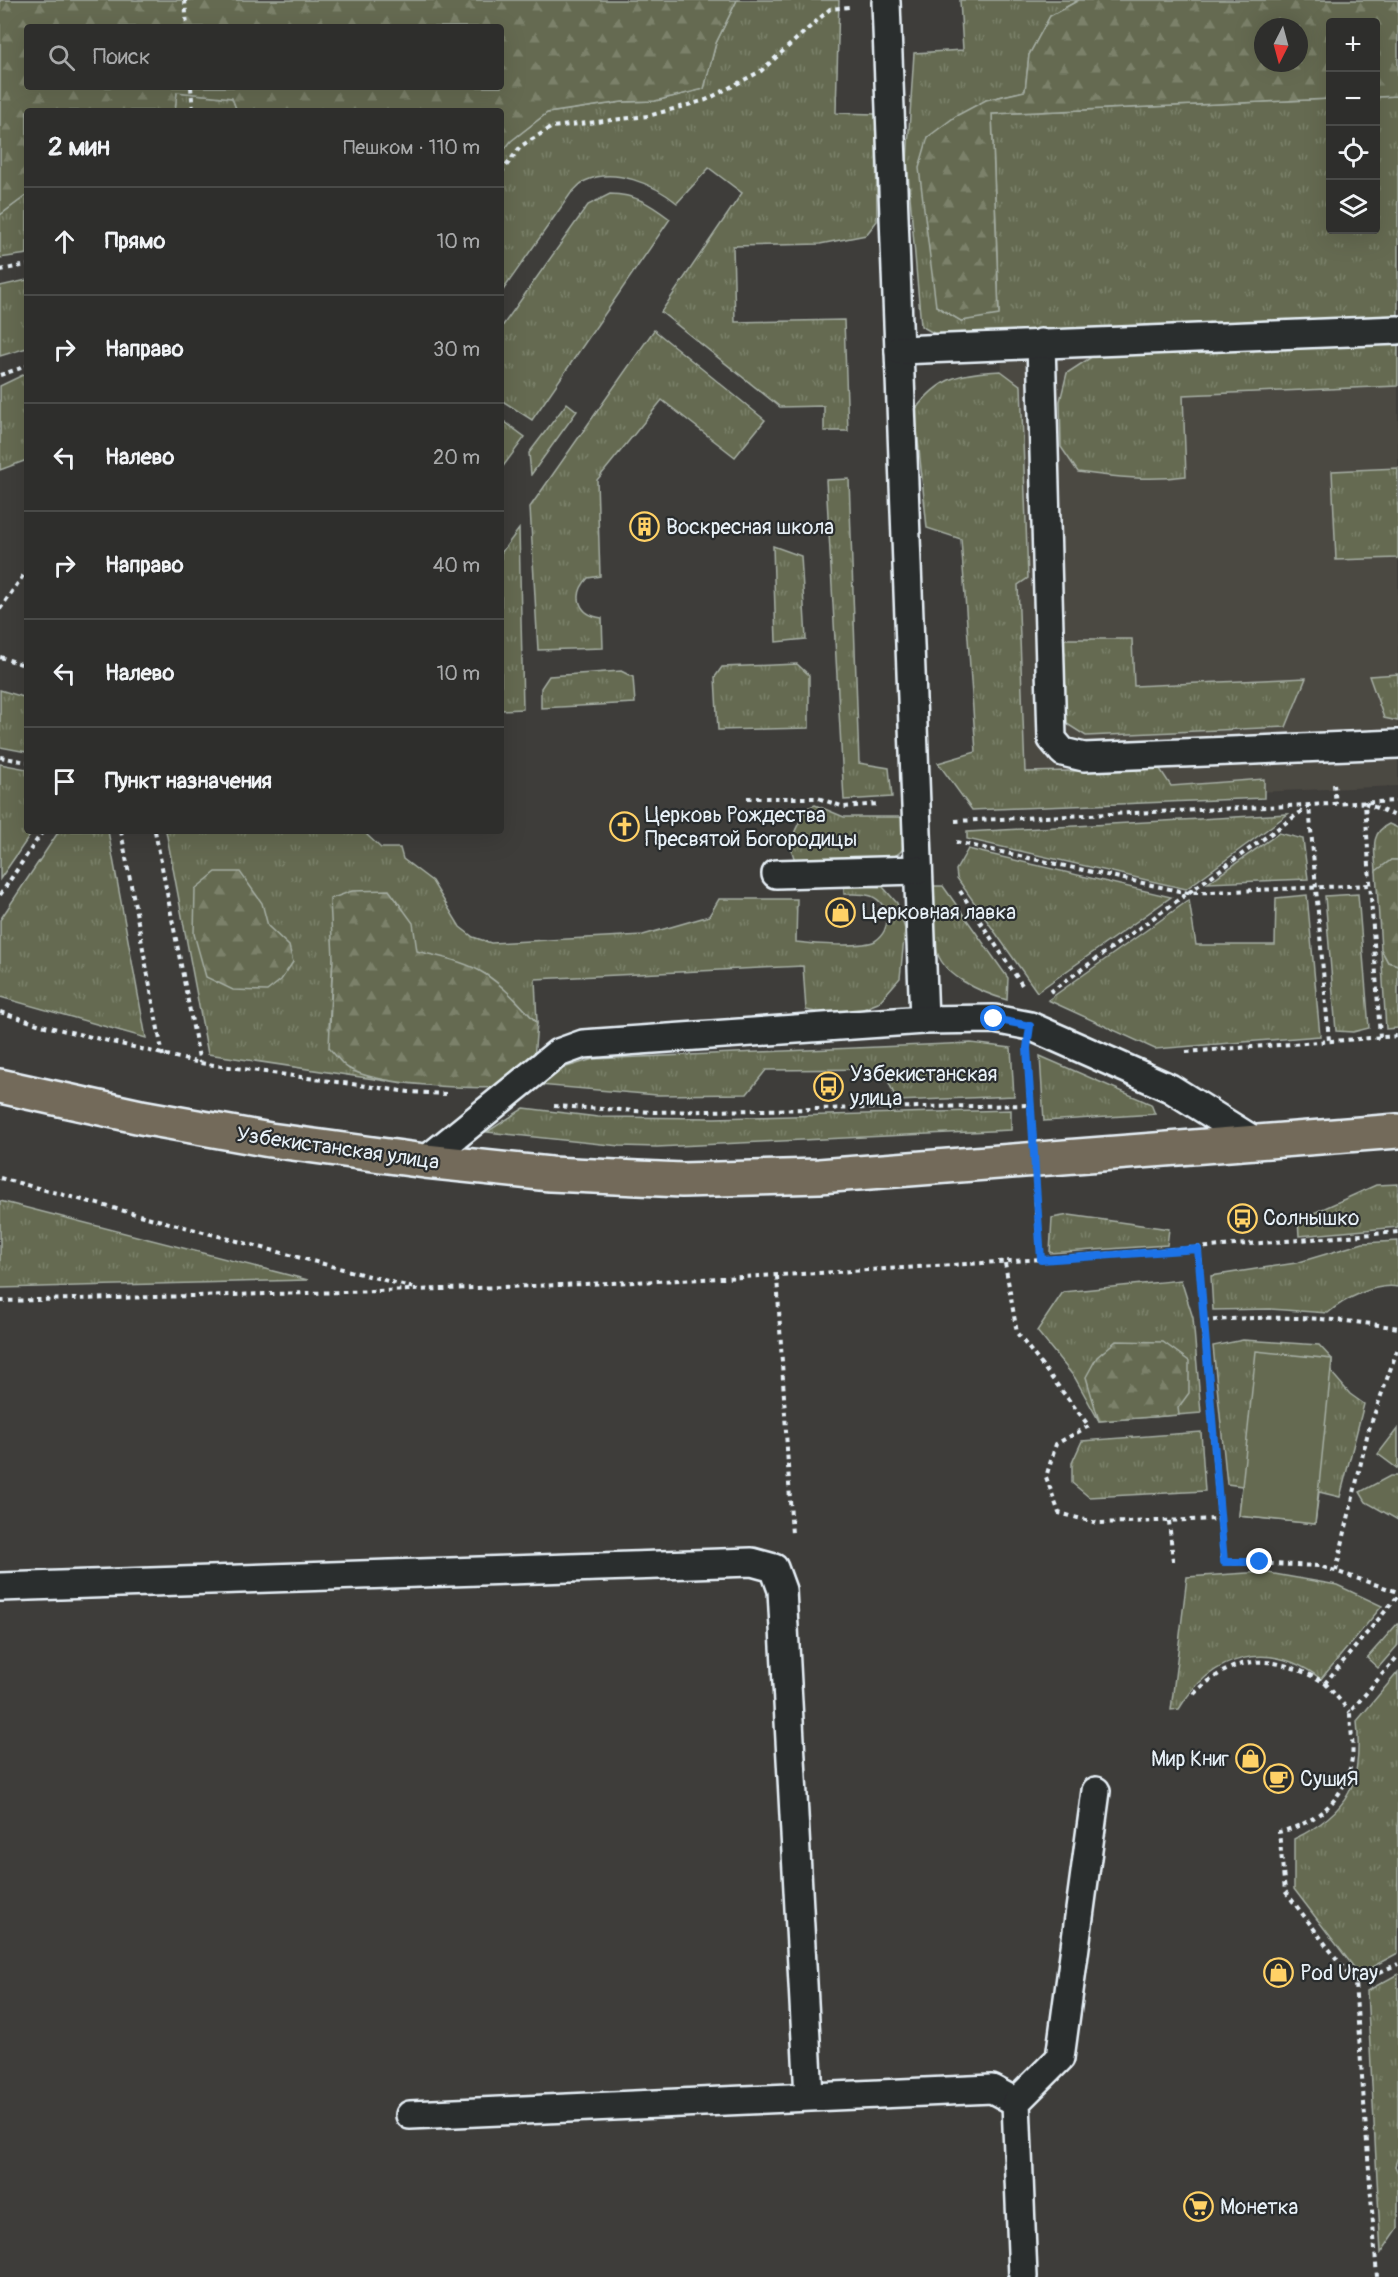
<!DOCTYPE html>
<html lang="ru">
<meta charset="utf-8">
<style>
body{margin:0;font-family:Pangolin,sans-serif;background:#3a3a38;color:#f1f3f6}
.controls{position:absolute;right:18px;top:18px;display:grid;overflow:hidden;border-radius:6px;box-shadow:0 6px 24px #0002}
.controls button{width:54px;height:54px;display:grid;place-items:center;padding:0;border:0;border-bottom:2px solid #494a48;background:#2e2e2c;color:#f1f3f6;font:30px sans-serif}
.compass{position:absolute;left:1254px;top:18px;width:54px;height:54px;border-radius:50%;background:#2e2e2c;box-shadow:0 6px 24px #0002;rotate:186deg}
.stop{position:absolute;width:18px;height:18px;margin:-14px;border:4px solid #1a73e8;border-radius:50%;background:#fff}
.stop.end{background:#1a73e8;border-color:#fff;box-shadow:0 2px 6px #0008}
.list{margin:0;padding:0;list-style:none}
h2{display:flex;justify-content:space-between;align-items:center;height:78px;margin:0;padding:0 24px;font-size:26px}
h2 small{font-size:20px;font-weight:400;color:#a7a8a9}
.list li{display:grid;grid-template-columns:39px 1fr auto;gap:18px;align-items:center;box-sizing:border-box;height:108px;padding:0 24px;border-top:2px solid #494a48}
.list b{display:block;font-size:22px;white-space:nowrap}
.list em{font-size:20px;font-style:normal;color:#a7a8a9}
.icon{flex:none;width:33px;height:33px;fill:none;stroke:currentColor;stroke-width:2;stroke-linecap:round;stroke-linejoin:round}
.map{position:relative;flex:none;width:1398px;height:2277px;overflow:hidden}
.search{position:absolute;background:#2e2e2c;box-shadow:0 6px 24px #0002;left:24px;top:24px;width:480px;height:66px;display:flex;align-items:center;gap:15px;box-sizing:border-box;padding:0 21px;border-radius:6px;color:#a7a8a9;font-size:22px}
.panel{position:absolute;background:#2e2e2c;box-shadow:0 6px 24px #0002;left:24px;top:108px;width:480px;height:726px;border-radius:6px}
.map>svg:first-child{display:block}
.built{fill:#4c4842}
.grass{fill:url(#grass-tufts);stroke:#a6aea4;stroke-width:1.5}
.forest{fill:url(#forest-firs);stroke:#a6aea4;stroke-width:1.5;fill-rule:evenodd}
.pitch{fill:#656b51;stroke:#a6aea4;stroke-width:1.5}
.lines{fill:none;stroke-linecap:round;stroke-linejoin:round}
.lane-casing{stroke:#e8f1f8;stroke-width:32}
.primary-casing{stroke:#e8f1f8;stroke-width:38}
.path{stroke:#e8f1f8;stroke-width:4;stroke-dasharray:4.5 4.5;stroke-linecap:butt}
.lane{stroke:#2a2d2e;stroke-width:27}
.primary{stroke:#736b5a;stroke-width:33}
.route{stroke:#1a73e8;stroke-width:8}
.labels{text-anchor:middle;stroke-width:4.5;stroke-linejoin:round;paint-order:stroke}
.poi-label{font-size:21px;fill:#e8f1f8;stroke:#2a2d2e;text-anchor:start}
.street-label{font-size:21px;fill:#e8f1f8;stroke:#2a2d2e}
</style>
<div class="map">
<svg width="1398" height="2277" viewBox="0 0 1398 2277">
<defs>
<pattern id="grass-tufts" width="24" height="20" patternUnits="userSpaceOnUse" patternTransform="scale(1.5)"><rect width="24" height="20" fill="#656b51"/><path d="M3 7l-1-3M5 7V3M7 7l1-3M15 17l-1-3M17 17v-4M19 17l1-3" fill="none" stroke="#7b816b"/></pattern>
<pattern id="forest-firs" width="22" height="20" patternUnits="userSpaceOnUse" patternTransform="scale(1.5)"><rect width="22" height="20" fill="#656b51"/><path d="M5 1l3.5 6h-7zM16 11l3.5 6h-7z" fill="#7b816b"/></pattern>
</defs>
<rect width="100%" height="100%" fill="#3e3d3a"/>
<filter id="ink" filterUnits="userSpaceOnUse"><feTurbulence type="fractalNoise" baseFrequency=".0167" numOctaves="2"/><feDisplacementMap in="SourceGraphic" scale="12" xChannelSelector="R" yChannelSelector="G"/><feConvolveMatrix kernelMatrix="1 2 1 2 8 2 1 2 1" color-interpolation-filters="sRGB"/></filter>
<g filter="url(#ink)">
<polygon class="built" points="1398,96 1398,786 1015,802 1001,345 1330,99 1330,230 1376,230 1376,97"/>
<g class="grass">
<path d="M737,0h102l-3,113 40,1 1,107 -11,14 -46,9 -87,2 2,76 109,-2 4,111h-24v-25l-44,1 -119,-95 81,-119 -33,-25 -32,35c-23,-19 -63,-36 -92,-22 -5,2 -10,9 -14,12l-70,100v-139l10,-13 36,-28 75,-11 33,-1 49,-12 12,-46z"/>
<polygon points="960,0 1079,0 1050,16 1029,55 1025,91 986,100 936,306 961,321 999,314 992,114 1330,99 1330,230 1376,230 1376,97 1398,96 1398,315 1000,334 937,335 921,326 907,161 914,53 963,50"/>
<polygon points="177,92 232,98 237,111 175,111"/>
<path d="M610,194c25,0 40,10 60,25l-138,201 -31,-20v-72l87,-123z"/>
<polygon points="27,195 27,254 0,258 0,215"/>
<polygon points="27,280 27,348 0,356 0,286"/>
<path d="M654,330l111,90 -30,37 -73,-57 -65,80 3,96 -12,2c-16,17 -10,37 14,40l1,30 -65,2 -8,-143z"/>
<path d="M1398,339v47l-215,9 3,81c-36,5 -72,1 -108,-4l-17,-25 -1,-46 7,-28 26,-17z"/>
<path d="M1001,371l20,15 7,192 -10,7 7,187 135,-3 11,17 93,-7v19l-292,12 -34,-47 38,-11 -15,-213 -34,-11 -12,-118c25,-34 46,-37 86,-39z"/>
<polygon points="27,373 27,460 0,470 0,386"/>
<polygon points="567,403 577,411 531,475 529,453"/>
<polygon points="501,419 525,437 501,469"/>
<polygon points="1398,468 1398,558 1336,560 1332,471"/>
<polygon points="849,479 859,763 889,768 892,797 844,800 826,480"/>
<polygon points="519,529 523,709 501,710 501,553"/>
<polygon points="773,546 801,556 806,639 776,642"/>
<polygon points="1058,639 1132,639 1134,686 1306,678 1286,727 1086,736 1064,722"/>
<polygon points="797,664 809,675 809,728 718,730 715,677 722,667"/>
<polygon points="621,671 633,677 635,703 541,708 541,688 549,676"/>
<polygon points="1398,674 1398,721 1384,718 1369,676"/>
<polygon points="0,690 27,698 27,752 0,747"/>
<polygon points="0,764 27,769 27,831 33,831 0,879"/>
<path d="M815,805l29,12h63c1,12 2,23 -5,33 -13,19 -82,12 -105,12 -14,-17 1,-37 10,-54z"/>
<polygon points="1288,814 1186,889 967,839 967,832"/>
<path d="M1389,824l9,4v32h-7l-15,11c-1,-20 -7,-38 13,-47z"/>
<polygon points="59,831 108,831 146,1038 0,997 0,920"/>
<path d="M166,831h201v4l14,13h19l3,11 29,22 28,46 13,10 18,6 152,-8 66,-19 10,-17h78l-1,43c16,2 66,6 79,-1 17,-11 16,-37 -4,-45 -8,-3 -18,-2 -27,-2v-9l39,2 14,16 8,26 -5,49 -22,25 -25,10 -24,2 -23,-5 -3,-44 -268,13 2,44 -21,-23 -31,-26 -152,-16 -4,70 20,41 38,12 -179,-27z"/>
<polygon points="1279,833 1303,839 1308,879 1208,883"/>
<polygon points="968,849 1171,897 1037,992 957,878 956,870"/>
<path d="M934,886h9l65,92 -1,22c-24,-7 -67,-24 -71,-53 -3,-20 -1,-41 -2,-61z"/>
<polygon points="1358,894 1369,1028 1353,1032 1336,1031 1325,896"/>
<polygon points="1307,895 1320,1036 1155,1049 1048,1000 1189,900 1196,945 1275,945 1276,898"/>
<polygon points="1381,949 1388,962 1398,965 1398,1028 1386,1029"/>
<polygon points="971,1043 1011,1048 1014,1096 897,1101 883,1069 766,1070 747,1094 657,1095 538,1085 560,1069 593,1059"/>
<polygon points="1040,1056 1151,1104 1155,1114 1044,1121"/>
<polygon points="524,1108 598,1117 714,1118 1011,1110 1011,1130 657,1147 620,1146 487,1132"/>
<polygon points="1398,1184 1398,1227 1299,1236 1298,1220 1376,1185"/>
<polygon points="0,1201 308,1280 0,1288"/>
<polygon points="1069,1215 1169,1229 1167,1245 1050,1253 1052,1218"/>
<path d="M1398,1241v46c-23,-4 -54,12 -70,26l-58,-4 -57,1 -2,-34 85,-13 67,-20z"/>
<polygon points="1181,1280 1193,1318 1201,1413 1099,1421 1075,1378 1037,1331 1063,1292"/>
<polygon points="1243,1340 1319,1345 1332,1359 1332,1373 1350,1394 1364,1404 1340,1497 1319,1492 1315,1524 1239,1516 1242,1486 1227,1484 1213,1346"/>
<polygon points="1201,1432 1205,1491 1089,1497 1072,1483 1072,1463 1082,1441"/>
<polygon points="1390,1476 1398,1476 1398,1520 1366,1502 1360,1492"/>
<path d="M1263,1572l74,13 45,21 -61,73c-52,-40 -109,-25 -142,30l-8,1 16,-133z"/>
<polygon points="1398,1623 1398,1645 1378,1668 1367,1658"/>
<path d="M1398,1672v281l-39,21 -65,-85v-50c56,-27 69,-57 63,-118z"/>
<polygon points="1398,1974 1398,2157 1395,2166 1398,2173 1398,2228 1381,2253 1367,1991"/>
</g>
<g class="forest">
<path d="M0,0h737l-21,43 -12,46 -49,12 -33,1 -75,11 -36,28 -10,13v-43h-264l-5,-13 -55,-6 -2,19h-148v84l-27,20zM27,27h474v60h-474z"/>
<path d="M1079,0h319v96l-22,1v-75h-46v77l-338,15 7,201 -38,6 -25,-15 -17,-138 9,-31 28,-21 30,-16 39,-9 4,-36 21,-39zM1263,27h36v36h-36z"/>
<polygon points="1391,860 1398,860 1398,965 1388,962 1381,949 1376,871"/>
<polygon points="216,872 240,872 262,903 268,926 289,946 293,962 281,980 267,991 233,990 206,977 194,934 195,889"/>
<path d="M389,890l24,33 4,28c22,6 48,10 68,23 19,12 36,32 52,49l-3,36 -28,28c-33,2 -130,-1 -158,-19 -7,-4 -13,-14 -19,-20l4,-90 -3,-59 22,-8z"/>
<polygon points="1116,1341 1163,1342 1189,1361 1189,1393 1178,1408 1179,1415 1099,1421 1086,1377 1097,1357"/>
</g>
<g class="pitch">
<polygon points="1256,1351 1332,1359 1315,1524 1239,1516"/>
<polygon points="1398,1428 1398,1469 1378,1454"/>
</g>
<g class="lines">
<defs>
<g id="lane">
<polyline points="886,2 924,1020"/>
<polyline points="1041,343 1052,739 1063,752 1084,757 1398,744"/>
<polyline points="899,350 1398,330"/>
<polyline points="776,874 918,870"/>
<polyline points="425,1161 558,1053 583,1044 924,1020 994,1019 1030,1026 1170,1088 1258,1143"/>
<polyline points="0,1587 752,1562 774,1568 782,1590 809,2096"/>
<polyline points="410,2115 992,2089 1016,2102"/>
<polyline points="1023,2277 1016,2102 1060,2058 1096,1791"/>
</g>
<polyline id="primary" points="0,1086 141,1117 270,1140 425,1161 550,1174 682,1180 819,1176 1398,1131"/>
</defs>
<use href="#lane" class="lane-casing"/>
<use href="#primary" class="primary-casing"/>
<g class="path">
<polyline points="185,0 187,27"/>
<polyline points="191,87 193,111"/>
<polyline points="501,173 521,146 552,127 648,116 706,100 761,71 830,9 849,7"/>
<polyline points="0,270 27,265"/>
<polyline points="0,375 27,366"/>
<polyline points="0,609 27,570"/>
<polyline points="0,657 27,666"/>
<polyline points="0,757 27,762"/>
<polyline points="1334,784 1336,804"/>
<polyline points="747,798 818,798 844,807 878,804"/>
<polyline points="955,821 1398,801"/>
<polyline points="121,831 163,1056"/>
<polyline points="155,831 200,1063"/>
<polyline points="956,842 1188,893 1371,885"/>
<polyline points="960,891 1022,985"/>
<polyline points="0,895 43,831"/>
<polyline points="1050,992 1309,806 1329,1041"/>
<polyline points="0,1012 41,1025 200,1063 409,1092 446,1094"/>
<polyline points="1380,1037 1365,803 1398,817"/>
<polyline points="1186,1052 1398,1036"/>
<polyline points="1028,1066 1031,1119"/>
<polyline points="554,1106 653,1112 1030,1105"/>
<polyline points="0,1178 414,1288"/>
<polyline points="1036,1201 1041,1260"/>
<polyline points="1198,1249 1223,1562 1320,1566 1398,1592"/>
<polyline points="1005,1263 1017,1333 1089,1426 1056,1444 1046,1477 1059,1513 1097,1523 1220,1519"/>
<polyline points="777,1276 792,1535"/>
<path d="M0,1301c260,-7 521,-12 780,-26 207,-11 412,-26 618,-43"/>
<path d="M1204,1321c66,-6 128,-4 194,7"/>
<polyline points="1169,1521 1173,1561"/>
<polyline points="1336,1571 1368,1432 1398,1348"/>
<polyline points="1325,1683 1350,1712"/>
<path d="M1194,1694c43,-42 80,-40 131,-11l73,-87"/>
<polyline points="1355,1983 1398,1964"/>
<path d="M1377,2277l-22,-294 -70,-92 -6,-59c38,-9 67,-33 73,-74 2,-14 -2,-31 -2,-46l48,-56"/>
</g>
<use href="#lane" class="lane"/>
<use href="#primary" class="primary"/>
</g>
</g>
<g class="lines" filter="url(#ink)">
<polyline class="route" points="994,1019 1030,1026 1027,1048 1041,1260 1198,1249 1224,1562 1260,1562"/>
</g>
<defs>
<symbol id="building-ring" viewBox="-11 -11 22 22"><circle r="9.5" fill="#2a2d2e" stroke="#ffd166" stroke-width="1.5"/><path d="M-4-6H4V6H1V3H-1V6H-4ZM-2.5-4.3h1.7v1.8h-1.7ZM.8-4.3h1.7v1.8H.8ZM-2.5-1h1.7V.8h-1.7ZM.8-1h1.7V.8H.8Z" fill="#ffd166"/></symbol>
<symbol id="church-ring" viewBox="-11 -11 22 22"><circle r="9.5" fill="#2a2d2e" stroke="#ffd166" stroke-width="1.5"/><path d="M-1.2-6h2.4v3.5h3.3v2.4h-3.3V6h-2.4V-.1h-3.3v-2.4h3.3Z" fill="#ffd166"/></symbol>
<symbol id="shop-ring" viewBox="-11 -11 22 22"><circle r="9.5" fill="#2a2d2e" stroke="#ffd166" stroke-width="1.5"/><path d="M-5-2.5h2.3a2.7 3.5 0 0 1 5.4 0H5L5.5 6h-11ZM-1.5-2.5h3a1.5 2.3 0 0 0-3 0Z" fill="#ffd166"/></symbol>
<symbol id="bus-ring" viewBox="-11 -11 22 22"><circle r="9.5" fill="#2a2d2e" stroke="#ffd166" stroke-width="1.5"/><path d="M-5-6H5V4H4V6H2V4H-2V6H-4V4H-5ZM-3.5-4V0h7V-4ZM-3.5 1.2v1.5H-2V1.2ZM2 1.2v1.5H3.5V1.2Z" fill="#ffd166"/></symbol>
<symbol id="cafe-ring" viewBox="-11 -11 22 22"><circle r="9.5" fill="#2a2d2e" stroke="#ffd166" stroke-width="1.5"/><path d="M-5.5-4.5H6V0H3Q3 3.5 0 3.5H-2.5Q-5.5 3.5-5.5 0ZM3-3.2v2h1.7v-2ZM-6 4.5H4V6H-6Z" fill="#ffd166"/></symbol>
<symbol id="supermarket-ring" viewBox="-11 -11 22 22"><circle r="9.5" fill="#2a2d2e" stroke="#ffd166" stroke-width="1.5"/><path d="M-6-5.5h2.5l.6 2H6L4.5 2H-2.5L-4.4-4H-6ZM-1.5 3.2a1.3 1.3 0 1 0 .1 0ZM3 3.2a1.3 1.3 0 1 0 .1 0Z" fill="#ffd166"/></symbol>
</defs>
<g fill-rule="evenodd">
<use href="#building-ring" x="628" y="510" width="33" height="33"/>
<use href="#church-ring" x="608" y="810" width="33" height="33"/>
<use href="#shop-ring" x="824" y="896" width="33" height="33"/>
<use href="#bus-ring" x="812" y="1070" width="33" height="33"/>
<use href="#bus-ring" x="1226" y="1202" width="33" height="33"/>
<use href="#shop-ring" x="1234" y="1742" width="33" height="33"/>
<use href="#cafe-ring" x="1262" y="1762" width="33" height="33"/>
<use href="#shop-ring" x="1262" y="1956" width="33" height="33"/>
<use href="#supermarket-ring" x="1182" y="2190" width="33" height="33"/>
</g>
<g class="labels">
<g class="poi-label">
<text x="666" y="534">Воскресная школа</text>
<text x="645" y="822">Церковь Рождества<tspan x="645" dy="24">Пресвятой Богородицы</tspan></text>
<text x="862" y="919">Церковная лавка</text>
<text x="850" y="1081">Узбекистанская<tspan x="850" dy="24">улица</tspan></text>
<text x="1263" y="1225">Солнышко</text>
<text x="1229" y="1766" text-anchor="end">Мир Книг</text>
<text x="1300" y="1786">СушиЯ</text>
<text x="1300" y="1980">Pod Uray</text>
<text x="1220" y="2214">Монетка</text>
</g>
<g class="street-label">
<text transform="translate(338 1148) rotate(8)" y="7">Узбекистанская улица</text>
</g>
</g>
</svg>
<div class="controls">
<button>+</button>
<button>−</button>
<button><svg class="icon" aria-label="locate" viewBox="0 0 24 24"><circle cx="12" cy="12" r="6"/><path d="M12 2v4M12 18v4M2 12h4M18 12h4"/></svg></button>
<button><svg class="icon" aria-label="layers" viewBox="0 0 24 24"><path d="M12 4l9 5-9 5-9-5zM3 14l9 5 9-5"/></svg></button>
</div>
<svg class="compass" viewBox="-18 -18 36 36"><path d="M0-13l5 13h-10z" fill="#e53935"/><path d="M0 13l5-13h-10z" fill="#a7a8a9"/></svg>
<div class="stop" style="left:994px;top:1019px"></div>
<div class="stop end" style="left:1260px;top:1562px"></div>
<div class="search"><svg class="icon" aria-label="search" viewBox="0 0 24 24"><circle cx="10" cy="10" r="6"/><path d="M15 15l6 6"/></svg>Поиск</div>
<section class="panel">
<h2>2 мин<small>Пешком · 110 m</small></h2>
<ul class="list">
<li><svg class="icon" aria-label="ahead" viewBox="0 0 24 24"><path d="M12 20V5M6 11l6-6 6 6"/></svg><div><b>Прямо</b></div><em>10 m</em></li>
<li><svg class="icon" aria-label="right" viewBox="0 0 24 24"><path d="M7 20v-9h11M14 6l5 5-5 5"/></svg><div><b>Направо</b></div><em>30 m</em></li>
<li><svg class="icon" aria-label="left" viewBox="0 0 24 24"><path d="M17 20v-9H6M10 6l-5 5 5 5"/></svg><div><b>Налево</b></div><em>20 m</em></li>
<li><svg class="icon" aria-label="right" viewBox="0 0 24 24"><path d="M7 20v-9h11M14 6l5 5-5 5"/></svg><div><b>Направо</b></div><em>40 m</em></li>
<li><svg class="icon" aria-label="left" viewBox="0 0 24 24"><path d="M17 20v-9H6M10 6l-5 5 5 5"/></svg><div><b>Налево</b></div><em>10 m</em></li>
<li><svg class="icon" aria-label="arrive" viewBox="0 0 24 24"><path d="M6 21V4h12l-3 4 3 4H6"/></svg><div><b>Пункт назначения</b></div></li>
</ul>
</section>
</div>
